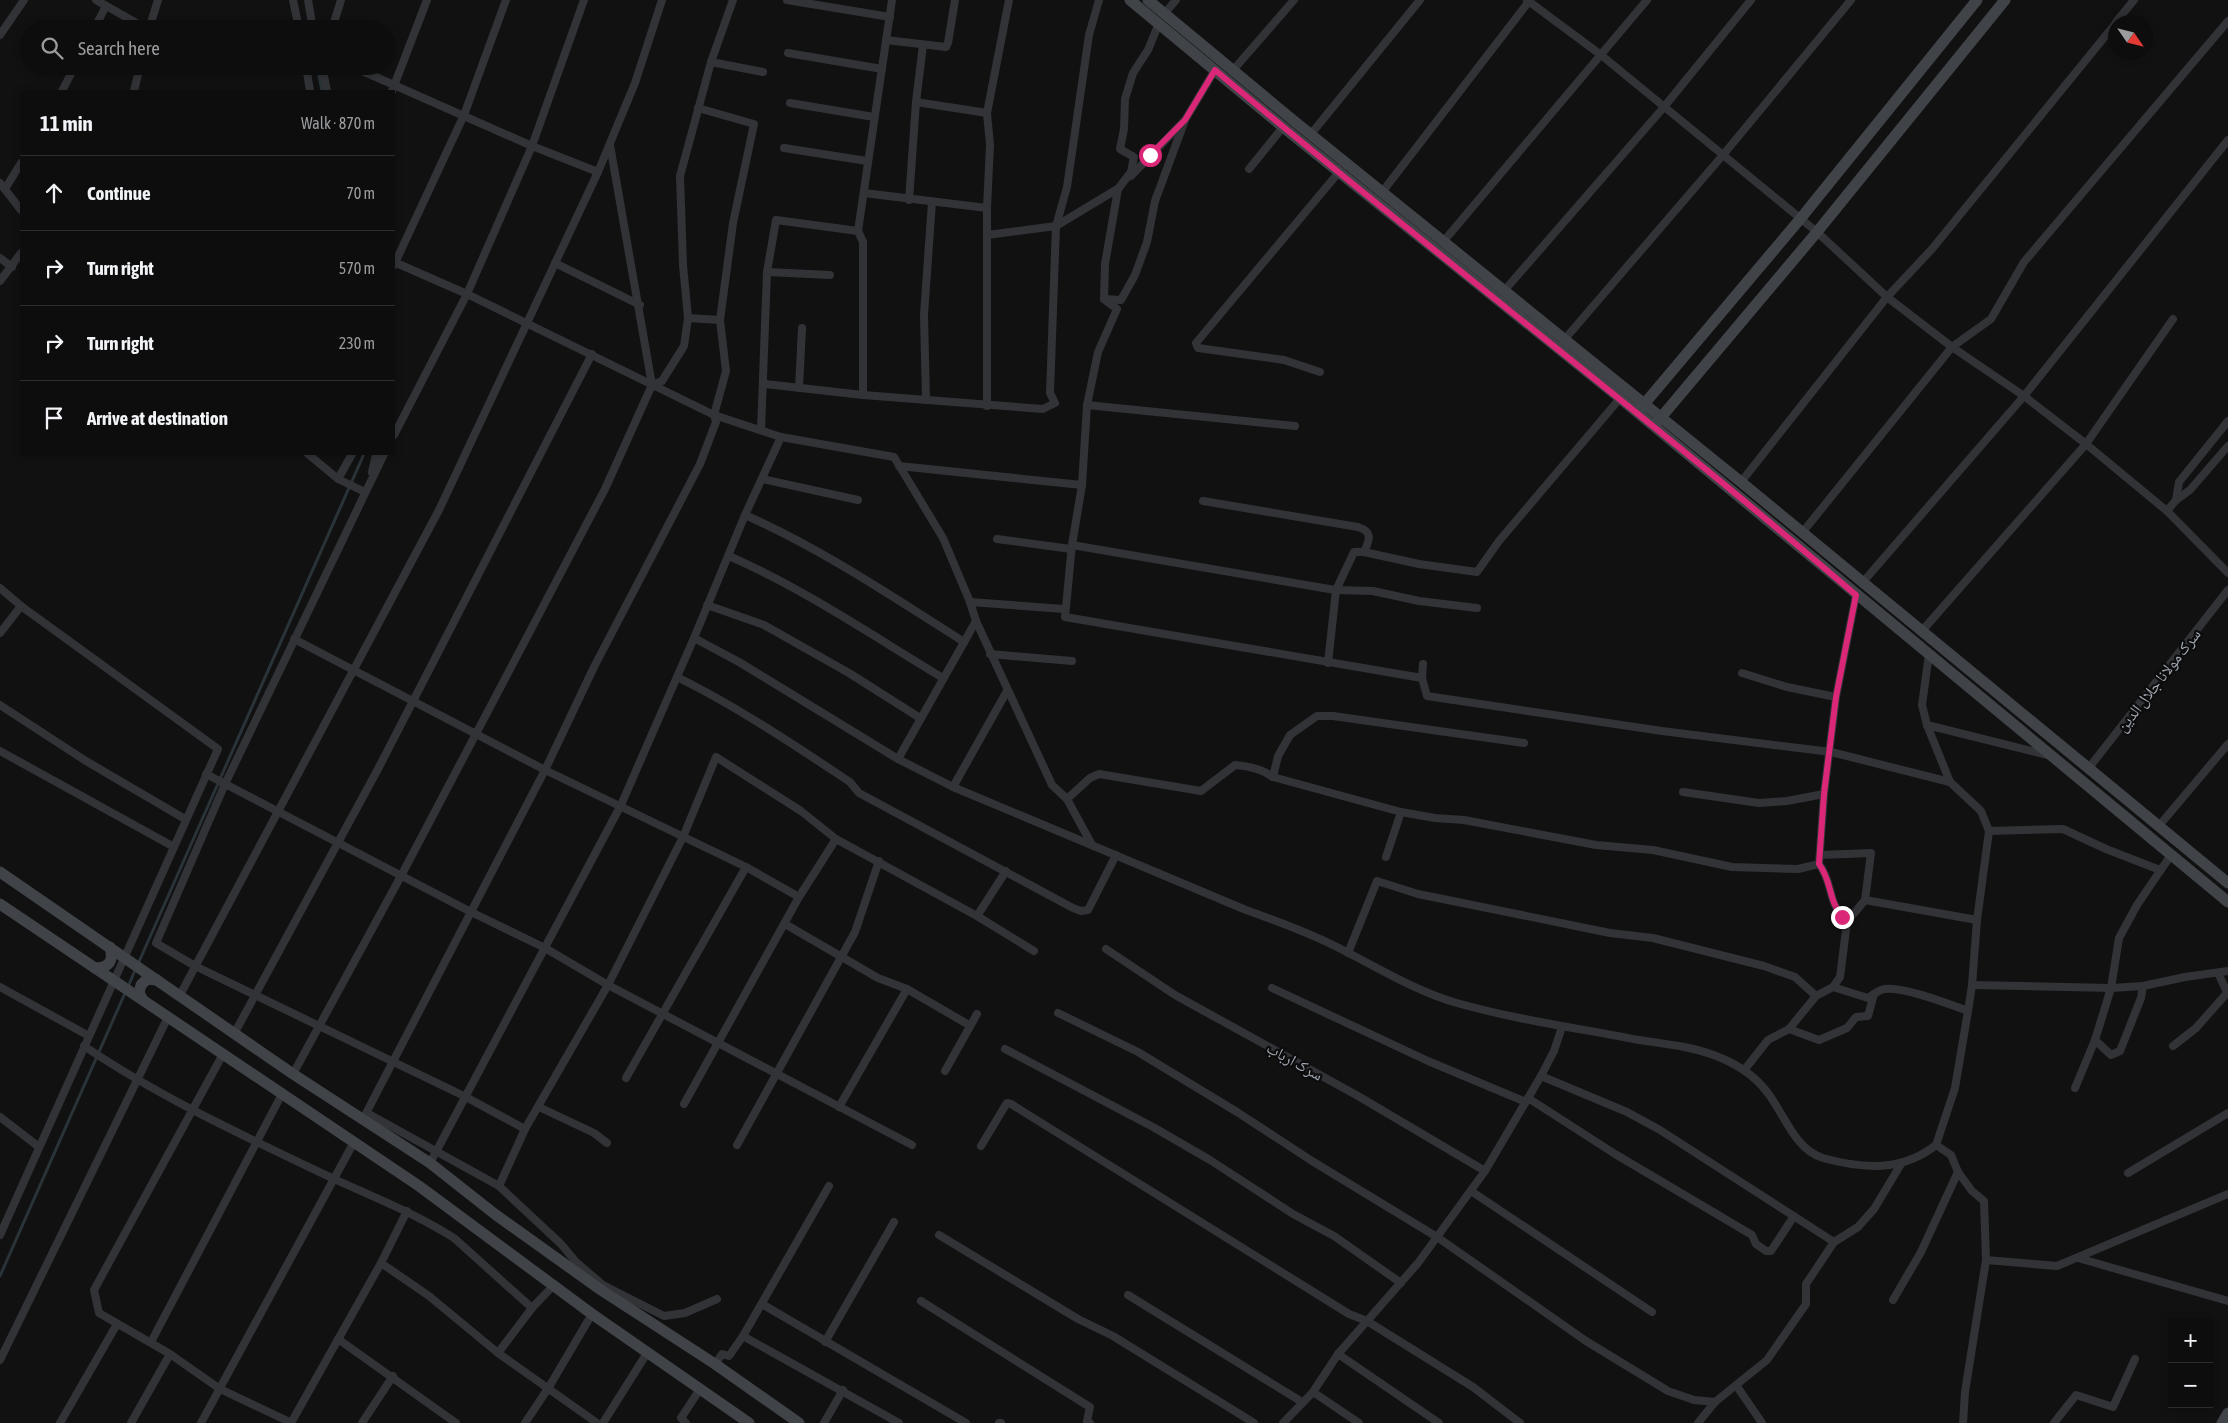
<!DOCTYPE html>
<meta charset="utf-8">
<style>
body{margin:0;font-family:"Asap Condensed","Noto Naskh Arabic",sans-serif;background:#1b1b1c;color:#f1f3f6}
.controls{position:absolute;right:15px;bottom:15px;display:grid;overflow:hidden;border-radius:0px;box-shadow:0 2px 8px #0003}
.controls button{width:45px;height:45px;display:grid;place-items:center;padding:0;border:0;border-bottom:1px solid #2d2d2e;background:#0d0d0e;color:#f1f3f6;font:25px sans-serif}
.compass{position:absolute;left:2108px;top:15px;width:45px;height:45px;border-radius:50%;background:#0d0d0e;box-shadow:0 2px 8px #0003;rotate:125deg}
.stop{position:absolute;width:15px;height:15px;margin:-11px;border:4px solid #db2777;border-radius:50%;background:#fff}
.stop.end{background:#db2777;border-color:#fff;box-shadow:0 1px 5px #0008}
.list{margin:0;padding:0;list-style:none}
h2{display:flex;justify-content:space-between;align-items:center;height:65px;margin:0;padding:0 20px;font-size:21px}
h2 small{font-size:16px;font-weight:400;color:#9a9c9e}
.list li{display:grid;grid-template-columns:32px 1fr auto;gap:15px;align-items:center;box-sizing:border-box;height:75px;padding:0 20px;border-top:1px solid #2d2d2e}
.list b{display:block;font-size:19px;white-space:nowrap}
.list em{font-size:16px;font-style:normal;color:#9a9c9e}
.icon{flex:none;width:28px;height:28px;fill:none;stroke:currentColor;stroke-width:2;stroke-linecap:round;stroke-linejoin:round}
.map{position:relative;flex:none;width:2228px;height:1423px;overflow:hidden}
.search{position:absolute;background:#0d0d0e;box-shadow:0 2px 8px #0003;left:20px;top:20px;width:375px;height:55px;display:flex;align-items:center;gap:12px;box-sizing:border-box;padding:0 18px;border-radius:28px;color:#9a9c9e;font-size:19px}
.panel{position:absolute;background:#0d0d0e;box-shadow:0 2px 8px #0003;left:20px;top:90px;width:375px;height:365px;border-radius:0px}
.map>svg:first-child{display:block}
.lines{fill:none;stroke-linecap:round;stroke-linejoin:round}
.stream{stroke:#293338;stroke-width:3}
.street{stroke:#323337;stroke-width:8}
.secondary{stroke:#404347;stroke-width:11}
.route{stroke:#db2777;stroke-width:6}
.labels{text-anchor:middle;stroke-width:4.5;stroke-linejoin:round;paint-order:stroke}
.street-label{font-size:16px;fill:#a2a9b3;stroke:#0c0c0d}
</style>
<div class="map">
<svg width="2228" height="1423" viewBox="0 0 2228 1423">
<rect width="100%" height="100%" fill="#111112"/>
<g class="lines">
<g class="stream">
<polyline points="317,66 322,91"/>
<polyline points="138,964 364,454"/>
<polyline points="128,987 135,970"/>
<polyline points="0,1276 125,993"/>
</g>
<g class="street">
<polyline points="96,0 147,29"/>
<polyline points="293,0 299,29"/>
<polyline points="308,0 313,29"/>
<polyline points="787,0 890,17"/>
<polyline points="1527,0 1601,55 1817,232 1887,297 1952,347 2024,396 2086,444 2167,511 2228,573"/>
<polyline points="1165,13 1176,0"/>
<polyline points="2116,22 2134,0"/>
<polyline points="1159,23 1148,50 1133,73 1125,99 1124,129 1120,149 1134,157 1131,172 1118,189 1105,264 1104,299 1117,309 1098,352 1087,405 1082,485 1072,545 1065,617 1422,678"/>
<polyline points="94,29 106,6"/>
<polyline points="149,29 158,0"/>
<polyline points="332,29 341,0"/>
<polyline points="0,35 24,0"/>
<polyline points="886,40 946,47 948,43 955,0"/>
<polyline points="788,53 882,69"/>
<polyline points="711,62 763,72"/>
<polyline points="306,66 310,91"/>
<polyline points="322,66 327,91"/>
<polyline points="342,66 360,70 532,146 598,172"/>
<polyline points="1234,69 1294,0"/>
<polyline points="62,91 75,66"/>
<polyline points="134,91 140,66"/>
<polyline points="392,91 427,0"/>
<polyline points="916,102 987,113"/>
<polyline points="790,103 874,117"/>
<polyline points="1311,134 1420,0"/>
<polyline points="784,148 867,161"/>
<polyline points="1249,169 1283,127"/>
<polyline points="1131,176 1184,121"/>
<polyline points="0,183 21,210"/>
<polyline points="5,189 21,163"/>
<polyline points="1383,191 1530,0"/>
<polyline points="864,193 987,208"/>
<polyline points="909,200 916,102 923,45"/>
<polyline points="987,235 1056,226 1119,188"/>
<polyline points="1443,242 1647,0"/>
<polyline points="0,258 12,267"/>
<polyline points="394,262 467,294 714,415 781,437 894,457 943,538 970,602 976,621 1052,785 1067,799 1092,845"/>
<polyline points="555,263 640,305"/>
<polyline points="394,265 464,115 506,0"/>
<polyline points="767,272 830,275"/>
<polyline points="0,281 21,253"/>
<polyline points="1504,291 1664,107 1751,0"/>
<polyline points="1104,299 1121,300 1135,275 1147,242 1155,201 1185,120 1215,70"/>
<polyline points="688,318 720,320 733,223 754,124 698,108"/>
<polyline points="1564,340 1723,155 1851,0"/>
<polyline points="1320,372 1284,360 1198,348 1196,343 1339,172"/>
<polyline points="765,384 863,395 1043,409 1055,403 1050,393 1056,226 1067,187 1089,35 1099,0"/>
<polyline points="652,385 662,381 684,346 688,318 683,265 680,176 711,62 733,0"/>
<polyline points="799,388 802,328"/>
<polyline points="863,395 863,242 858,231 892,0"/>
<polyline points="926,400 924,315 932,202"/>
<polyline points="1087,405 1295,426"/>
<polyline points="987,406 987,208 990,145 987,113 1009,0"/>
<polyline points="761,430 767,272 776,220 858,231"/>
<polyline points="394,435 467,294 532,146 584,0"/>
<polyline points="308,454 338,479 365,492"/>
<polyline points="384,454 225,784 156,943 195,966 464,1096 525,1129"/>
<polyline points="899,466 1082,485"/>
<polyline points="372,472 376,454"/>
<polyline points="338,479 352,454"/>
<polyline points="762,479 858,500"/>
<polyline points="1741,482 1887,297 1932,249 2116,23"/>
<polyline points="2176,500 2179,482 2228,421"/>
<path d="M1203,501l155,26c15,5 12,12 6,25"/>
<polyline points="2167,511 2176,500 2190,490 2228,446"/>
<path d="M745,515c77,34 148,82 219,127"/>
<polyline points="1802,533 1952,347 1991,319 2024,262 2228,21"/>
<polyline points="997,539 1071,549"/>
<polyline points="1072,545 1335,590 1373,591 1419,601 1477,608"/>
<path d="M729,556c75,33 144,80 214,122"/>
<polyline points="1863,582 2024,396 2228,140"/>
<polyline points="0,588 21,606 218,749 0,1235"/>
<polyline points="970,602 1064,609"/>
<polyline points="707,605 764,625 849,673 920,718"/>
<polyline points="1921,632 2086,444 2173,319"/>
<polyline points="0,633 21,606"/>
<path d="M694,638l45,24 159,97 55,28 293,123c31,11 61,22 89,36 40,20 80,45 122,57 60,17 121,25 182,37 27,4 57,7 82,18 19,8 34,18 46,34 17,21 27,57 56,66 40,11 79,14 113,-13l15,10 7,17 14,19 12,10 2,59 -21,132 -2,31"/>
<polyline points="294,639 545,770 746,867 799,897"/>
<polyline points="990,654 1072,661"/>
<polyline points="1929,654 1922,705 1927,725 1950,782 1981,811 1989,831 1977,920 1972,985 1968,1011 1955,1088 1936,1145"/>
<polyline points="1328,663 1336,590 1354,552 1364,552 1419,564 1477,572 1499,541 1622,396"/>
<polyline points="1423,664 1422,678 1427,696 1662,731 1831,752 1950,782"/>
<polyline points="1742,673 1787,687 1836,697"/>
<path d="M677,677c61,30 117,68 173,105l9,11 214,115 8,3 7,-1 28,-55"/>
<polyline points="0,705 86,761 185,819"/>
<polyline points="1927,725 2048,755"/>
<polyline points="0,751 174,847"/>
<polyline points="898,759 976,621"/>
<polyline points="2088,769 2228,590"/>
<polyline points="206,774 471,912 545,948 608,985 912,1145"/>
<polyline points="1273,777 1278,756 1290,735 1317,716 1333,716 1524,743"/>
<polyline points="953,787 1007,691"/>
<polyline points="1683,792 1759,803 1787,801 1824,794"/>
<path d="M1067,799l23,-21 9,-4 102,17 34,-26c13,1 27,4 38,12l128,35 34,6 29,2 132,25 57,5 79,17 66,2 21,-5"/>
<polyline points="2158,827 2228,744"/>
<polyline points="1989,831 2063,829 2106,849 2160,870"/>
<polyline points="1820,855 1871,853 1865,900"/>
<polyline points="1386,857 1401,812"/>
<polyline points="977,916 1006,871"/>
<polyline points="1847,922 1865,900 1977,920"/>
<polyline points="785,924 878,978 907,989 969,1025"/>
<polyline points="1106,949 1175,995 1358,1096 1485,1171"/>
<polyline points="1348,953 1377,881 1418,894 1610,933 1653,938 1764,966 1795,977 1816,996"/>
<polyline points="2218,973 2228,994"/>
<polyline points="1972,985 2111,988 2143,986 2185,977 2228,971"/>
<polyline points="0,987 89,1036"/>
<path d="M1833,987l35,11c6,-4 10,-8 17,-9 18,-3 64,15 83,22"/>
<polyline points="1272,988 1428,1061 1526,1102"/>
<polyline points="180,995 439,510 598,172 635,83 662,0"/>
<polyline points="1058,1013 1138,1052 1237,1112 1312,1161 1437,1237 1586,1341 1668,1391 1694,1400 1715,1402"/>
<polyline points="1789,1029 1819,1040 1847,1028 1856,1017 1868,1016 1874,994"/>
<polyline points="234,1034 378,769 592,354"/>
<polyline points="2095,1040 2111,1055 2120,1051 2141,998 2143,986"/>
<path d="M84,1046c77,52 164,92 248,132 41,19 83,35 122,60l78,70"/>
<polyline points="2173,1046 2196,1028 2227,993"/>
<polyline points="1005,1049 1153,1127 1210,1160 1293,1214 1334,1236 1401,1283"/>
<polyline points="223,1054 94,1290 99,1313 170,1354 220,1389 292,1423"/>
<path d="M1745,1069l23,-29 21,-11 27,-33 17,-9 7,-10 7,-55c-21,-21 -13,-38 -28,-58l5,-70 12,-97 20,-102"/>
<polyline points="945,1071 977,1014"/>
<polyline points="293,1074 401,876 605,489 652,385 610,145"/>
<polyline points="1541,1076 1627,1112 1660,1130 1834,1242"/>
<polyline points="626,1078 746,867"/>
<polyline points="2075,1088 2095,1040 2111,988 2119,938 2137,905 2171,855"/>
<polyline points="1528,1098 1615,1154 1752,1235 1756,1244 1766,1251 1771,1251 1794,1216"/>
<polyline points="684,1104 799,897 836,839"/>
<polyline points="539,1107 594,1133 607,1143"/>
<polyline points="839,1107 907,989"/>
<polyline points="367,1113 499,1186 561,1244 576,1262 603,1285 664,1316 685,1313 717,1299"/>
<polyline points="0,1117 39,1147"/>
<polyline points="363,1119 545,770 594,667 700,464 716,422 714,415 726,371 720,320"/>
<polyline points="737,1145 855,932 879,861"/>
<polyline points="981,1146 1005,1106 1007,1103 1011,1104 1349,1314 1367,1321 1473,1387 1520,1423"/>
<polyline points="430,1163 621,805 694,638 745,515 781,437"/>
<polyline points="2128,1173 2228,1113"/>
<polyline points="499,1186 525,1129 608,985 683,837 716,757 801,811 836,839 977,916 1034,951"/>
<polyline points="1471,1191 1652,1312"/>
<polyline points="939,1235 1078,1319 1113,1336 1254,1423"/>
<polyline points="2078,1258 2228,1301"/>
<polyline points="1986,1260 2057,1266 2228,1194"/>
<polyline points="381,1263 429,1296 498,1353 597,1423"/>
<polyline points="1128,1295 1302,1402"/>
<polyline points="1893,1300 1921,1252 1958,1172"/>
<polyline points="921,1301 1085,1404 1090,1407 1087,1421 1090,1423"/>
<polyline points="762,1304 966,1423"/>
<polyline points="743,1336 899,1423"/>
<polyline points="338,1339 456,1423"/>
<polyline points="151,1342 282,1094"/>
<polyline points="825,1342 894,1222"/>
<polyline points="498,1353 532,1308 553,1286"/>
<polyline points="1338,1354 1439,1423"/>
<polyline points="0,1360 168,1017"/>
<polyline points="715,1364 722,1354 729,1356 743,1336 829,1186"/>
<polyline points="1736,1385 1762,1423"/>
<polyline points="1313,1392 1359,1423"/>
<polyline points="60,1423 117,1324"/>
<polyline points="131,1423 170,1354"/>
<polyline points="201,1423 354,1142"/>
<polyline points="291,1423 381,1263 407,1211"/>
<polyline points="362,1423 393,1376"/>
<polyline points="525,1423 549,1387 592,1314"/>
<polyline points="603,1423 647,1353"/>
<polyline points="686,1423 681,1418 700,1389"/>
<polyline points="824,1423 843,1390"/>
<polyline points="999,1423 1001,1423"/>
<polyline points="1283,1423 1313,1392 1338,1354 1418,1263 1485,1171 1541,1076 1554,1051 1562,1027"/>
<polyline points="1698,1423 1715,1402 1767,1360 1806,1304 1806,1284 1834,1242 1858,1227 1874,1209 1901,1164"/>
<polyline points="2054,1423 2076,1395 2113,1407 2135,1359"/>
</g>
<g class="secondary">
<polyline points="1130,0 1283,127 1620,398 2228,902"/>
<polyline points="1148,0 1294,121 1741,482 2228,883"/>
<polyline points="1640,409 1801,218 1977,0"/>
<polyline points="1658,421 1817,232 2005,0"/>
<polyline points="0,872 293,1074 430,1163 496,1215 601,1290 715,1364 799,1423"/>
<polyline points="0,904 419,1186 592,1314 749,1423"/>
<path d="M95,968c14,0 19,-7 15,-21"/>
<polyline points="143,1000 139,993 141,985 147,979 157,980"/>
<polyline points="2222,1423 2228,1413"/>
</g>
</g>
<g class="lines">
<path class="route" d="M1150,155l35,-35 30,-50c211,178 431,345 641,525l-20,102 -12,97 -5,70c13,17 9,35 23,53"/>
</g>
<g class="labels">
<g class="street-label">
<text transform="translate(2158 680) rotate(-52)" y="6">سرک مولانا جلال الدین</text>
<text transform="translate(1295 1061) rotate(29)" y="6">سرک ارباب</text>
</g>
</g>
</svg>
<div class="controls">
<button>+</button>
<button>−</button>
</div>
<svg class="compass" viewBox="-18 -18 36 36"><path d="M0-13l5 13h-10z" fill="#e53935"/><path d="M0 13l5-13h-10z" fill="#9a9c9e"/></svg>
<div class="stop" style="left:1150px;top:155px"></div>
<div class="stop end" style="left:1842px;top:917px"></div>
<div class="search"><svg class="icon" aria-label="search" viewBox="0 0 24 24"><circle cx="10" cy="10" r="6"/><path d="M15 15l6 6"/></svg>Search here</div>
<section class="panel">
<h2>11 min<small>Walk · 870 m</small></h2>
<ul class="list">
<li><svg class="icon" aria-label="ahead" viewBox="0 0 24 24"><path d="M12 20V5M6 11l6-6 6 6"/></svg><div><b>Continue</b></div><em>70 m</em></li>
<li><svg class="icon" aria-label="right" viewBox="0 0 24 24"><path d="M7 20v-9h11M14 6l5 5-5 5"/></svg><div><b>Turn right</b></div><em>570 m</em></li>
<li><svg class="icon" aria-label="right" viewBox="0 0 24 24"><path d="M7 20v-9h11M14 6l5 5-5 5"/></svg><div><b>Turn right</b></div><em>230 m</em></li>
<li><svg class="icon" aria-label="arrive" viewBox="0 0 24 24"><path d="M6 21V4h12l-3 4 3 4H6"/></svg><div><b>Arrive at destination</b></div></li>
</ul>
</section>
</div>
